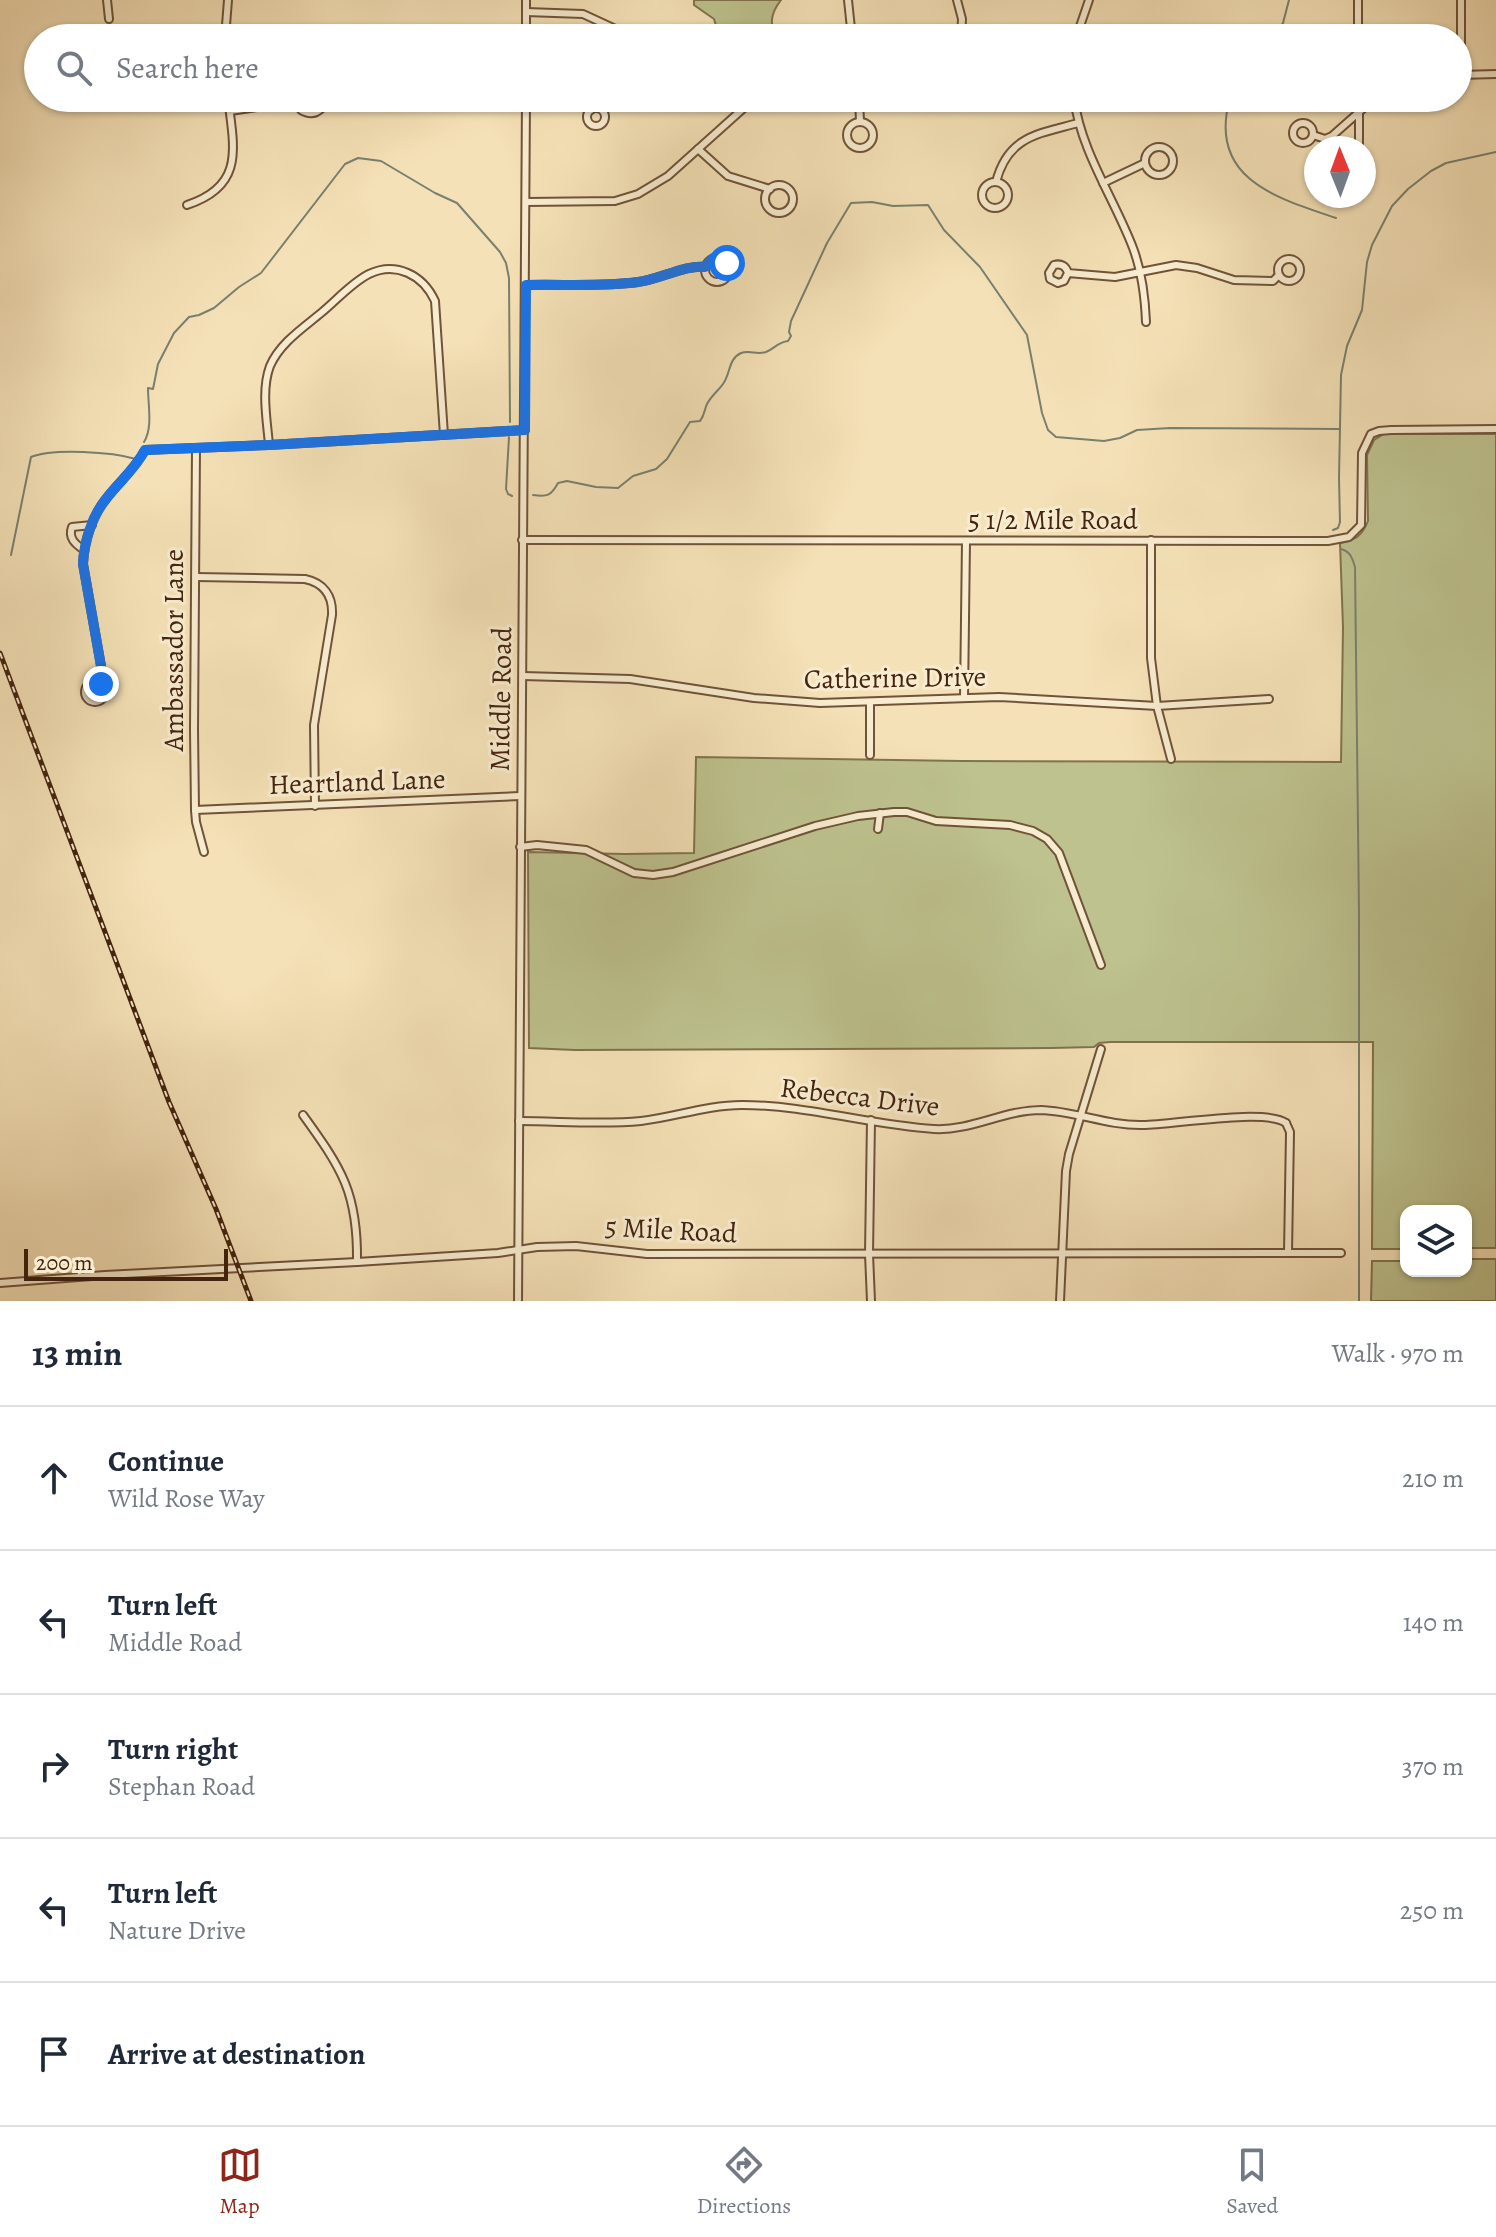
<!DOCTYPE html>
<meta charset="utf-8">
<style>
body{margin:0;font-family:Alegreya,serif;background:#f6f6f7;color:#1f2937}
.controls{position:absolute;right:24px;bottom:24px;display:grid;overflow:hidden;border-radius:16px;box-shadow:0 2px 6px #0004}
.controls button{width:72px;height:72px;display:grid;place-items:center;padding:0;border:0;border-bottom:2px solid #e0e1e3;background:#fff;color:#1f2937;font:40px sans-serif}
.compass{position:absolute;left:1304px;top:136px;width:72px;height:72px;border-radius:50%;background:#fff;box-shadow:0 2px 6px #0004;rotate:359deg}
.scale{position:absolute;left:24px;bottom:20px;width:204px;box-sizing:border-box;padding-left:8px;border:4px solid #44240e;border-top:0;font-size:22px;line-height:28px;white-space:nowrap;color:#44240e;-webkit-text-stroke:6px #f8ecd0;paint-order:stroke}
.stop{position:absolute;width:24px;height:24px;margin:-18px;border:6px solid #1a73e8;border-radius:50%;background:#fff}
.stop.end{background:#1a73e8;border-color:#fff;box-shadow:0 2px 8px #0008}
.list{margin:0;padding:0;list-style:none}
h2{display:flex;justify-content:space-between;align-items:center;height:104px;margin:0;padding:0 32px;font-size:34px}
h2 small{font-size:26px;font-weight:400;color:#747a83}
.list li{display:grid;grid-template-columns:52px 1fr auto;gap:24px;align-items:center;box-sizing:border-box;height:144px;padding:0 32px;border-top:2px solid #e0e1e3}
.list b{display:block;font-size:30px;white-space:nowrap}
.list p{margin:0;font-size:26px;white-space:nowrap;color:#747a83}
.list em{font-size:26px;font-style:normal;color:#747a83}
.icon{flex:none;width:44px;height:44px;fill:none;stroke:currentColor;stroke-width:2;stroke-linecap:round;stroke-linejoin:round}
.map{position:relative;flex:none;width:1496px;height:1301px;overflow:hidden}
.search{position:absolute;background:#fff;box-shadow:0 2px 6px #0004;left:24px;right:24px;top:24px;height:88px;display:flex;align-items:center;gap:20px;box-sizing:border-box;padding:0 28px;border-radius:44px;color:#747a83;font-size:30px}
.sheet{height:824px;background:#fff}
nav{display:flex;justify-content:space-around;align-items:center;box-sizing:border-box;height:112px;border-top:2px solid #e0e1e3;background:#fff;font-size:22px;color:#747a83}
nav a{display:grid;justify-items:center;gap:4px}
nav .on{color:#8f2418}
.map>svg:first-child{display:block}
.green{fill:#bdc28e;stroke:#80734e;stroke-width:2}
.lines{fill:none;stroke-linecap:round;stroke-linejoin:round}
.stream{stroke:#79806f;stroke-width:2}
.street-casing{stroke:#705338;stroke-width:10}
.street{stroke:#f8ecd0;stroke-width:6}
.rail-casing{stroke:#44240e;stroke-width:5}
.rail{stroke:#f8ecd0;stroke-width:2;stroke-dasharray:6;stroke-linecap:butt}
.route{stroke:#1a73e8;stroke-width:10}
.labels{text-anchor:middle;stroke-width:6;stroke-linejoin:round;paint-order:stroke}
.street-label{font-size:28px;fill:#44240e;stroke:#f8ecd0}
</style>
<div class="map">
<svg width="1496" height="1301" viewBox="0 0 1496 1301">
<rect width="100%" height="100%" fill="#f5e1b7"/>
<filter id="stains"><feTurbulence type="fractalNoise" baseFrequency=".0025" numOctaves="4"/><feColorMatrix values="0 0 0 0 .2 0 0 0 0 .09 0 0 0 0 .02 0 0 0 .5 -.17"/></filter>
<radialGradient id="worn" r=".72"><stop offset=".6" stop-color="#630" stop-opacity="0"/><stop offset="1" stop-color="#630" stop-opacity=".3"/></radialGradient>
<g class="green">
<path d="M694,0h87c-10,13 -12,23 -5,38h-62l5,-3 -5,-16 -20,-14z"/>
<path d="M1384,434h112v814h-30v-37h-60v38h-34l1,-207h-263l-11,1 -5,4 -43,1 -476,2 -46,-2 -1,-196 97,2 69,-1 2,-96 266,4 379,1 2,-135 -3,-84c16,-3 22,-7 28,-22l-1,-66 7,-15z"/>
<polygon points="1466,1259 1496,1259 1496,1301 1371,1301 1372,1261 1406,1261 1406,1271 1466,1271"/>
</g>
<g class="lines">
<g class="stream">
<polyline points="1272,38 1283,23 1289,0"/>
<path d="M1230,98c-23,81 47,100 106,120"/>
<polyline points="509,437 506,489 508,494 512,496"/>
<path d="M144,442c9,-14 4,-37 4,-54l5,1 5,-25 16,-31 15,-16 10,-2 15,-7 25,-21 22,-14 84,-109 13,-6 23,3 54,32 22,10 43,49 6,11 3,15 1,144"/>
<path d="M533,495c14,2 18,1 25,-12l9,-2 29,6 22,1 15,-12 23,-7 11,-10 23,-37 10,-1c5,-6 4,-11 7,-17 4,-8 11,-13 16,-20 8,-11 5,-25 18,-31 9,-3 16,2 25,-1 8,-3 12,-10 22,-11l3,-5 -2,-4 2,-11 36,-78 24,-40 21,-1 21,4 35,-1 16,25 36,37 47,68 15,78 6,17 8,7 48,4 16,-3 17,-8 33,-2 170,1"/>
<polyline points="1333,530 1338,528 1340,522 1339,478 1341,375 1347,346 1362,310 1367,262 1372,245 1392,206 1408,189 1431,171 1446,163 1496,152"/>
<path d="M1341,549c10,3 11,9 14,18l4,345v389"/>
<path d="M11,555l20,-98c23,-9 81,-5 105,2"/>
</g>
<defs>
<g id="street">
<polyline points="107,0 109,19"/>
<polyline points="848,0 852,38"/>
<polyline points="957,0 962,19 961,38"/>
<polyline points="1358,0 1358,38"/>
<polyline points="1461,0 1461,75"/>
<polyline points="526,12 583,14 635,38"/>
<polyline points="225,38 228,0"/>
<polyline points="526,38 526,0"/>
<polyline points="1076,38 1089,0"/>
<polyline points="1460,75 1496,74"/>
<path d="M297,98l4,12c8,5 15,4 21,-2l3,-10"/>
<polyline points="573,98 584,102 591,110"/>
<polyline points="859,98 860,122"/>
<path d="M1074,98c7,54 40,100 59,150 9,24 12,49 13,74"/>
<polyline points="1359,98 1359,148"/>
<circle cx="596" cy="117" r="9"/>
<polyline points="230,111 297,101"/>
<circle cx="860" cy="135" r="13"/>
<circle cx="1303" cy="133" r="10"/>
<polyline points="1313,135 1325,139 1332,136 1375,98"/>
<circle cx="1159" cy="161" r="14"/>
<polyline points="698,149 728,176 770,189"/>
<path d="M996,182c12,-46 42,-48 82,-59"/>
<circle cx="995" cy="195" r="13"/>
<polyline points="1103,183 1145,163"/>
<circle cx="779" cy="199" r="14"/>
<polyline points="526,202 615,201 638,194 668,176 755,98"/>
<path d="M187,205c58,-19 47,-57 41,-107"/>
<circle cx="717" cy="270" r="12"/>
<circle cx="1289" cy="270" r="11"/>
<path d="M1068,273l-4,8 -6,2 -8,-4 -1,-6 5,-8c7,-2 12,1 14,8l47,4 61,-12 21,3 37,12 39,1 6,-6"/>
<path d="M526,285c37,-1 76,2 112,-3 20,-2 49,-18 67,-15"/>
<path d="M269,445c-2,-25 -8,-55 1,-79 10,-23 33,-38 51,-53 15,-12 30,-30 48,-39 27,-13 54,1 66,27l9,134"/>
<polyline points="196,448 194,730 195,810 196,822 204,852"/>
<polyline points="522,540 1328,541 1349,537 1361,525 1362,453 1371,434 1379,431 1391,430 1496,429"/>
<polyline points="1151,540 1151,658 1157,706 1171,759"/>
<path d="M84,550c-9,-6 -16,-12 -12,-23l20,-2"/>
<path d="M196,577l109,2c19,4 28,17 27,36l-18,110 1,81"/>
<polyline points="523,676 630,679 754,698 820,703 999,697 1157,706 1269,699"/>
<circle cx="95" cy="692" r="10"/>
<path d="M98,683l3,-17 -18,-102c1,-22 9,-48 23,-65 13,-17 29,-30 39,-49l124,-5 256,-15"/>
<polyline points="964,697 966,541"/>
<polyline points="870,755 870,702"/>
<polyline points="195,810 520,796"/>
<polyline points="878,829 880,813"/>
<polyline points="520,847 537,845 586,850 634,873 653,875 673,872 815,826 858,816 894,812 907,812 936,821 1010,825 1033,831 1047,839 1059,853 1101,965"/>
<path d="M303,1115c39,54 55,78 54,147"/>
<polyline points="871,1120 869,1254 871,1301"/>
<path d="M519,1121c40,0 82,4 122,0 34,-4 66,-16 101,-16 65,0 128,20 192,24 37,2 70,-19 107,-19 34,1 67,16 102,15 29,0 122,-17 143,-2"/>
<polyline points="1286,1123 1290,1132 1288,1253"/>
<polyline points="0,1283 105,1275 357,1262 498,1253 537,1247 576,1246 647,1254 1341,1253"/>
<polyline points="518,1301 526,98"/>
<polyline points="1060,1301 1066,1171 1069,1154 1101,1049"/>
</g>
</defs>
<use href="#street" class="street-casing"/>
<use href="#street" class="street"/>
<defs>
<polyline id="rail" points="0,653 169,1102 216,1209 251,1301"/>
</defs>
<use href="#rail" class="rail-casing"/>
<use href="#rail" class="rail"/>
</g>
<g class="lines">
<path class="route" d="M101,684l-3,-1 3,-17 -18,-102c1,-22 9,-48 23,-65 13,-17 29,-30 39,-49l124,-5 256,-15 1,-145c37,-1 76,2 112,-3 20,-2 49,-18 67,-15l8,-9h8l6,5"/>
</g>
<g class="labels">
<g class="street-label">
<text x="1053" y="529">5 1/2 Mile Road</text>
<text transform="translate(173 650) rotate(-90)" y="10">Ambassador Lane</text>
<text transform="translate(895 677) rotate(-1)" y="10">Catherine Drive</text>
<text transform="translate(500 699) rotate(-89)" y="10">Middle Road</text>
<text transform="translate(357 781) rotate(-2)" y="10">Heartland Lane</text>
<text transform="translate(860 1096) rotate(7)" y="10">Rebecca Drive</text>
<text transform="translate(671 1229) rotate(3)" y="10">5 Mile Road</text>
</g>
</g>
<rect width="100%" height="100%" filter="url(#stains)"/>
<rect width="100%" height="100%" fill="url(#worn)"/>
</svg>
<div class="controls">
<button><svg class="icon" aria-label="layers" viewBox="0 0 24 24"><path d="M12 4l9 5-9 5-9-5zM3 14l9 5 9-5"/></svg></button>
</div>
<svg class="compass" viewBox="-18 -18 36 36"><path d="M0-13l5 13h-10z" fill="#e53935"/><path d="M0 13l5-13h-10z" fill="#747a83"/></svg>
<div class="scale">200 m</div>
<div class="stop" style="left:727px;top:263px"></div>
<div class="stop end" style="left:101px;top:684px"></div>
<div class="search"><svg class="icon" aria-label="search" viewBox="0 0 24 24"><circle cx="10" cy="10" r="6"/><path d="M15 15l6 6"/></svg>Search here</div>
</div>
<section class="sheet">
<h2>13 min<small>Walk · 970 m</small></h2>
<ul class="list">
<li><svg class="icon" aria-label="ahead" viewBox="0 0 24 24"><path d="M12 20V5M6 11l6-6 6 6"/></svg><div><b>Continue</b><p>Wild Rose Way</p></div><em>210 m</em></li>
<li><svg class="icon" aria-label="left" viewBox="0 0 24 24"><path d="M17 20v-9H6M10 6l-5 5 5 5"/></svg><div><b>Turn left</b><p>Middle Road</p></div><em>140 m</em></li>
<li><svg class="icon" aria-label="right" viewBox="0 0 24 24"><path d="M7 20v-9h11M14 6l5 5-5 5"/></svg><div><b>Turn right</b><p>Stephan Road</p></div><em>370 m</em></li>
<li><svg class="icon" aria-label="left" viewBox="0 0 24 24"><path d="M17 20v-9H6M10 6l-5 5 5 5"/></svg><div><b>Turn left</b><p>Nature Drive</p></div><em>250 m</em></li>
<li><svg class="icon" aria-label="arrive" viewBox="0 0 24 24"><path d="M6 21V4h12l-3 4 3 4H6"/></svg><div><b>Arrive at destination</b></div></li>
</ul>
</section>
<nav>
<a class="on"><svg class="icon" aria-label="map" viewBox="0 0 24 24"><path d="M3 6l6-2 6 2 6-2v14l-6 2-6-2-6 2zM9 4v14M15 6v14"/></svg>Map</a>
<a><svg class="icon" aria-label="directions" viewBox="0 0 24 24"><path d="M12 3l9 9-9 9-9-9zM9 14v-3h6M13 9l2 2-2 2"/></svg>Directions</a>
<a><svg class="icon" aria-label="saved" viewBox="0 0 24 24"><path d="M7 4h10v16l-5-4-5 4z"/></svg>Saved</a>
</nav>
